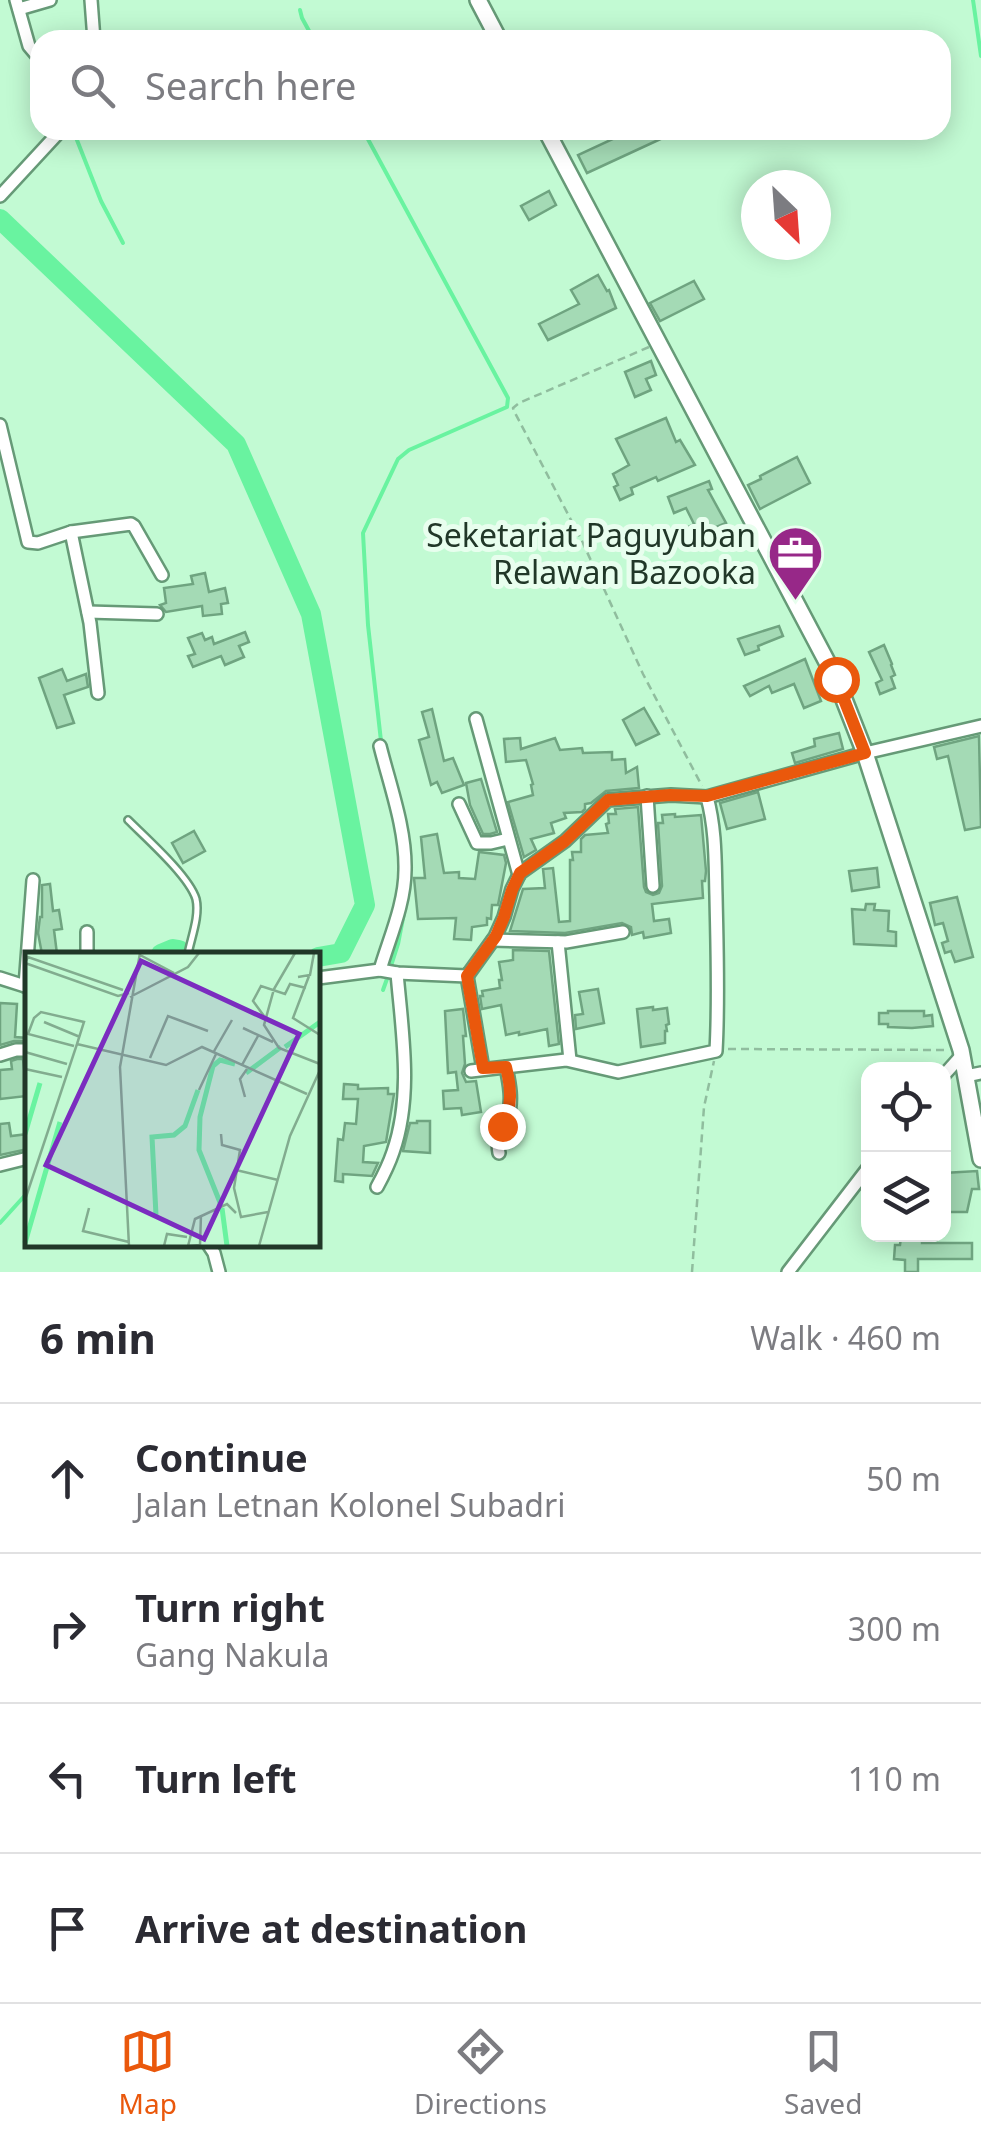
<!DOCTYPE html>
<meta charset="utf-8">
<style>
body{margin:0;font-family:"Noto Sans",sans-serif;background:#f2f2f3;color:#2b2b33}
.controls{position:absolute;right:30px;bottom:30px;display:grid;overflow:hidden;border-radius:20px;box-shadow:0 5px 25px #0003}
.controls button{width:90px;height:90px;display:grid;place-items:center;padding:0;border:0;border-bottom:2px solid #e1e1e2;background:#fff;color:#2b2b33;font:50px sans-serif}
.compass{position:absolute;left:741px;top:170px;width:90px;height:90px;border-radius:50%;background:#fff;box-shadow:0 5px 25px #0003;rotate:155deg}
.stop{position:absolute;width:30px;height:30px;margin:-22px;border:8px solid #ea580c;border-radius:50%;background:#fff}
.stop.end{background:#ea580c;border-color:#fff;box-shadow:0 2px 10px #0008}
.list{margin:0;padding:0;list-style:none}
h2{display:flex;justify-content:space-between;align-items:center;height:130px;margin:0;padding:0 40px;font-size:42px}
h2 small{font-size:32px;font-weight:400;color:#7c7c81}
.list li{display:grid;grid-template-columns:65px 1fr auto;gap:30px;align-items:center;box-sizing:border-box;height:150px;padding:0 40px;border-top:2px solid #e1e1e2}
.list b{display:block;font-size:38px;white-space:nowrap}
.list p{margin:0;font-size:32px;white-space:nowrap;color:#7c7c81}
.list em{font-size:32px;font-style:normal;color:#7c7c81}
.icon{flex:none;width:55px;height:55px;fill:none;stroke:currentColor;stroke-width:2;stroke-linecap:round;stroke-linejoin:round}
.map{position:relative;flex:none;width:981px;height:1272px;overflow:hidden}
.search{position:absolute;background:#fff;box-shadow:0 5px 25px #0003;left:30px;right:30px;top:30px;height:110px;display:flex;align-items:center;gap:25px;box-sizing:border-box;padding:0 35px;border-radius:30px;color:#7c7c81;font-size:38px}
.sheet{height:730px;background:#fff}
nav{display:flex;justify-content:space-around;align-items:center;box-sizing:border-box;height:140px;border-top:2px solid #e1e1e2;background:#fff;font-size:28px;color:#7c7c81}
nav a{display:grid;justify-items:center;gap:5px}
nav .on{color:#ea580c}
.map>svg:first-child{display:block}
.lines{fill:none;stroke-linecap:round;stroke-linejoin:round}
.stream{stroke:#69f3a0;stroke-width:4}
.river{stroke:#69f3a0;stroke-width:20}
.building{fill:#a4dab5;stroke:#6fa480;stroke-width:2.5}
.service-casing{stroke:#669a77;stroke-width:10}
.minor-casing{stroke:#669a77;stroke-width:16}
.secondary-casing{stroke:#669a77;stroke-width:20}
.path{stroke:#90bd9e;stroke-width:2.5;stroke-dasharray:8 5;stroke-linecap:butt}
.service{stroke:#fff;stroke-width:5}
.minor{stroke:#fff;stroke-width:11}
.secondary{stroke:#fff;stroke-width:15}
.route{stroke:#ea580c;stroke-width:12}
.labels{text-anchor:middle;stroke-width:10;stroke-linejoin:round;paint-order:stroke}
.poi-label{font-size:32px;fill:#213728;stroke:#e8feee;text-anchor:end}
.inset-river{fill:none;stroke:#69f3a0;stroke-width:5}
.inset-road{fill:none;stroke:#82ac8f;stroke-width:2.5}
.view{fill:#7b2cbf;fill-opacity:0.15;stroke:#7b2cbf;stroke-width:5}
.inset-edge{fill:none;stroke:#213728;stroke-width:5}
</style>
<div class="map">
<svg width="981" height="1272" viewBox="0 0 981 1272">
<rect width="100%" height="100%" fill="#c2fad3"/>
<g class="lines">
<g class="stream">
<polyline points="973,0 981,56"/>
<polyline points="300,10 302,18 314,40"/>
<polyline points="73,130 101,201 123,243"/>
<polyline points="363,130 508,398 507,407 409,450 398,459 363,533 368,625 381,741"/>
<polyline points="391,966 398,944 404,913"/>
<polyline points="383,990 388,976"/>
<polyline points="0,1223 28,1192"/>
</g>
<g class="river">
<polyline points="0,219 236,444 311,614 365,905 341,953 318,957"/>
<polyline points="161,954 173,949 179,950"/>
</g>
</g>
<g class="building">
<polygon points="632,130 680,130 587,173 578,155"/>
<polygon points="549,191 556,205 529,220 521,206"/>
<polygon points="598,275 607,291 609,290 616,308 548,340 539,324 579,304 571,290"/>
<polygon points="694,281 704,299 660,321 650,303"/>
<polygon points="651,361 656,375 646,379 651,390 635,397 625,372"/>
<polygon points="666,418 676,442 680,440 695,465 658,481 656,477 631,488 633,494 620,500 614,487 618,485 613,474 629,465 616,439"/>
<polygon points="797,457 810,483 760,509 748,485 761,479 760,476"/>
<polygon points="709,481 712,489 708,490 726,523 690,538 686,528 694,524 686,508 674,513 668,497"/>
<polygon points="205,573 209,592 225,588 228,603 221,604 222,614 203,616 202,606 166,612 160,605 166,603 164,588 193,584 191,576"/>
<polygon points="779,626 783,636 758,646 759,650 745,655 738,639"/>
<polygon points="245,632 249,642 239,646 244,657 225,665 221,656 193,667 188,656 195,654 188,638 202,633 205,640 212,637 214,644"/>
<polygon points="884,645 892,664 891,665 895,675 891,677 895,688 880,694 876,683 882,680 869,652"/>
<polygon points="805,659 821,701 804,708 794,684 772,693 769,686 750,696 744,686"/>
<polygon points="62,669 67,681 86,674 88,687 64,695 74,723 57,728 39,678"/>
<polygon points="644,708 659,734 636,745 623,720"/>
<polygon points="432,709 444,761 453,758 464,785 442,793 437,782 431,785 419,740 429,737 422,712"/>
<polygon points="839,733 843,749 795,763 792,753 815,746 814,739"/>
<polygon points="979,736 981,827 965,830 948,756 937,759 934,747"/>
<polygon points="520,738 521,749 555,738 560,750 582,748 583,753 612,752 612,760 625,759 626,773 637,767 639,788 606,791 591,803 585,804 585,809 582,812 564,813 566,818 551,823 554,833 531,839 536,850 524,857 508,802 533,795 531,785 533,784 526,760 506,762 504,739"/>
<polygon points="481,779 497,832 490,834 483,834 470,805 466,783"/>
<polygon points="758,792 765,819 727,829 720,803"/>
<polygon points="638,807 644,887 646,892 653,895 659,893 662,886 658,823 663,823 662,815 675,814 675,817 701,815 706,871 705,881 702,881 703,898 652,904 654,921 669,919 671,933 644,938 643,932 632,935 631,927 622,923 565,933 510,931 523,889 545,888 543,869 553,868 559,922 570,921 570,860 573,860 572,852 581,852 581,839 585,835 608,833 606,824 609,823 608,814 616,814 615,809"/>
<polygon points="194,831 205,851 183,863 172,843"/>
<polygon points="437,834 444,873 459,872 459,878 475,879 479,852 504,855 506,863 498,905 492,905 491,919 487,918 487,925 472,927 471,940 454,939 456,918 418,919 414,878 425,878 421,837"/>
<polygon points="877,868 879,887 852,891 849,871"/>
<polygon points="50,884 53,911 59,910 62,929 54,930 57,954 42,954 38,933 40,917 42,917 42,885"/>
<polygon points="957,897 973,957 955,962 951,951 945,953 942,943 948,941 943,923 935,925 930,903"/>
<polygon points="866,904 875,904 874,910 889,911 888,931 896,932 896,946 854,944 852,909 865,910"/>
<polygon points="513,950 549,951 559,1044 549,1046 547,1029 519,1035 519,1032 506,1035 501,1005 482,1009 480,996 483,996 482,991 500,988 499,980 502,980 499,962 513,960"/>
<polygon points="598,989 604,1023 576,1029 575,1015 583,1014 579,992"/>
<polygon points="0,1003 17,1004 15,1037 28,1038 28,1041 14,1041 0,1045"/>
<polygon points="653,1007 653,1010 667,1008 669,1024 666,1025 667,1031 665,1031 665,1043 641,1047 637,1009"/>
<polygon points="463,1009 466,1036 463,1036 465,1064 462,1073 466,1082 476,1081 481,1112 462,1115 461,1108 444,1109 443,1091 458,1090 456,1072 448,1073 445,1011"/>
<polygon points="888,1011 924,1011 924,1016 932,1015 933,1026 912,1028 888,1027 888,1024 879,1024 879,1013 888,1013"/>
<polygon points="17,1059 23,1059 27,1096 0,1099 0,1070 12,1069 11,1061"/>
<polygon points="344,1084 358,1085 358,1089 388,1088 388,1094 394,1094 386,1142 364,1146 363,1162 378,1163 372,1176 343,1174 343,1182 335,1181 338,1139 343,1140 345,1123 356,1124 358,1099 343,1099"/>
<polygon points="417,1121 430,1121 430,1153 403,1151 410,1123 417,1123"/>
<polygon points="9,1123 11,1136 28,1134 28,1149 0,1155 0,1124"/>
<polygon points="977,1171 979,1189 972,1189 967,1212 944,1212 944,1173"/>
<polygon points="901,1237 922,1238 922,1243 972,1243 972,1259 918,1259 918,1272 905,1272 905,1260 894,1259 895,1245 900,1245"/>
</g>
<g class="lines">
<defs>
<path id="service" d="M128,820c18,18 61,56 68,79 4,17 -5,39 -8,55"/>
<g id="minor">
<polyline points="16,0 29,46 40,59"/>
<polyline points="91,0 94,40"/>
<polyline points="19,9 50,0"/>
<polyline points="0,196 61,130"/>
<polyline points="0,425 28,542 38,543 71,532 131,524 134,526 162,575"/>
<polyline points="71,532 90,623 98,693"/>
<polyline points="88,612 157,614"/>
<polyline points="476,719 519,875"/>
<polyline points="647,796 653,886"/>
<polyline points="459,804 477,843 491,843 508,839"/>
<polyline points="493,940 566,942 623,932"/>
<polyline points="558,942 570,1060"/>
<polyline points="87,954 87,932"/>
<path d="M380,970c9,-31 25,-66 25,-100 1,-41 -15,-84 -25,-124"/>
<polyline points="467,976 483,1069"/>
<polyline points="0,978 28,987"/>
<polyline points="318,978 380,970 397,973 467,976 495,937 504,917 512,889 520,873 565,841 608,800 671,795 707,797 865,753 981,726"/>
<polyline points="25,986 33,880"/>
<polyline points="0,1055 16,1050 28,1050"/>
<path d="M471,1071l95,-11 52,12 98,-21c3,-52 1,-103 0,-155 -1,-34 0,-66 -9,-99"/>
<polyline points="944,1075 962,1055"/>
<polyline points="966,1076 981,1073"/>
<path d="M499,1153c-3,-16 4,-23 9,-38 5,-15 1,-33 -2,-48"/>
<polyline points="0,1165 28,1158"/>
<path d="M377,1187c6,-11 12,-23 16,-35 20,-57 9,-120 4,-179"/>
<polyline points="208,1244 214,1253 219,1272"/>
<polyline points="788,1272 868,1168"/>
</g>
<g id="secondary">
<polyline points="478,0 499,40"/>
<polyline points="546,130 836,679 865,753 961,1050 981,1159"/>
</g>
</defs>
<use href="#service" class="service-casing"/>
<use href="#minor" class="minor-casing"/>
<use href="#secondary" class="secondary-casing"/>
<g class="path">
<polyline points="649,347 519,403 513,408 514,411 582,541 643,674 702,786"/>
<polyline points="728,1049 949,1050"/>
<polyline points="692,1272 704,1107 714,1061"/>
</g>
<use href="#service" class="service"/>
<use href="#minor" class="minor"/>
<use href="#secondary" class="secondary"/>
</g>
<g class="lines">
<path class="route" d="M502,1126c11,-19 9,-39 4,-59l-23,1 -16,-92 29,-40 8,-19 8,-27 8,-17 45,-32 43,-41 62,-5 37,1 158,-43 -29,-74"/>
</g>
<defs>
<symbol id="office-pin" viewBox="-11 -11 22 30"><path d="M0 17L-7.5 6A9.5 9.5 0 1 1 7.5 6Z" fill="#972888" stroke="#e8feee"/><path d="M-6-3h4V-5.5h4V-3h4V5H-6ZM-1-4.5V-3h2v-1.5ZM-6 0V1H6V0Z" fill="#fff"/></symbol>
</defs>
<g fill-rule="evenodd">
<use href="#office-pin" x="764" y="522" width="63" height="86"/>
</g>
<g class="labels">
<g class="poi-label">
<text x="756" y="547">Seketariat Paguyuban<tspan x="756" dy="37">Relawan Bazooka</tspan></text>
</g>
</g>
<g transform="translate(25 952)">
<rect width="295" height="295" fill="#c2fad3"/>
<path class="inset-river" d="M260,95l35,-25M221,121l35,-26M0,182l15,-51M196,253l-22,-55 1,-33 13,-51 7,-6 15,4M197,256l5,38M131,263l-4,-78 22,-2 11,-9 13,-36M0,291l35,-121"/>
<path class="inset-road" d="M270,1l-21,36 -10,36 15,23 41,16M115,3l34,18M0,11l93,33 11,-3M0,11l3,-6 95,33M284,24l-16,42 27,17M273,25l12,-2 4,-22M105,45l58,-30 11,-14M239,64l-11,-15 8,-15 24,8 5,-10 16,4M19,70l36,15M218,76l30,14M49,94l-46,-12 6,-16 7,-6 43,10 -7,22M0,100l42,12M188,101l19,-33M125,106l18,-42 40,15M217,113l16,-29M0,117l37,8M174,138l17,-36M220,145l-5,-18 7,-10M196,182l1,11 18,5 -6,38 7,29 27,-5M211,218l42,10M0,248l52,-156 89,21 36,-18 105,47M64,256l-6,23 46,11M175,293l-12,1 7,-27 32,-15 9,9M175,293l1,-30M104,294l-9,-179 20,-114M139,294l3,-12 20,3M234,294l31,-110 30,-66"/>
<path class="view" d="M116,9l158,73 -95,205 -158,-74z"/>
<rect width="295" height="295" class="inset-edge"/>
</g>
</svg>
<div class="controls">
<button><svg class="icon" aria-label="locate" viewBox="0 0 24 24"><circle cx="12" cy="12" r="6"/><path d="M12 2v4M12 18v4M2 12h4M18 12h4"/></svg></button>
<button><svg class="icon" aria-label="layers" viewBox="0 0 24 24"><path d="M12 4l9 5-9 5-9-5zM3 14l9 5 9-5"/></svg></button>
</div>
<svg class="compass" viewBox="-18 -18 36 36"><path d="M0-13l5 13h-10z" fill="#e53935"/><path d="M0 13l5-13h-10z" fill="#7c7c81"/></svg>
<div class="stop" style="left:836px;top:679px"></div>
<div class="stop end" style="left:502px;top:1126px"></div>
<div class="search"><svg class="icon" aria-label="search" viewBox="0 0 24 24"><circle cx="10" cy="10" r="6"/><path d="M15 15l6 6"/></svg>Search here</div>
</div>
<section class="sheet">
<h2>6 min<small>Walk · 460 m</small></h2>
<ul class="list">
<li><svg class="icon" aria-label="ahead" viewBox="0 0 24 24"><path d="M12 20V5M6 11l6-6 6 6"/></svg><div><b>Continue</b><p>Jalan Letnan Kolonel Subadri</p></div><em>50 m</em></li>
<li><svg class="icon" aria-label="right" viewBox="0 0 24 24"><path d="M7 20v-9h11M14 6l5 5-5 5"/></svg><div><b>Turn right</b><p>Gang Nakula</p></div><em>300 m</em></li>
<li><svg class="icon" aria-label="left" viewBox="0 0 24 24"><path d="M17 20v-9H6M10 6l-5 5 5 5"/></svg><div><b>Turn left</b></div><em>110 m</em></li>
<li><svg class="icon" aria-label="arrive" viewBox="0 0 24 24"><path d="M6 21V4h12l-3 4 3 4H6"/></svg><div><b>Arrive at destination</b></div></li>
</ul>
</section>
<nav>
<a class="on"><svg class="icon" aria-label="map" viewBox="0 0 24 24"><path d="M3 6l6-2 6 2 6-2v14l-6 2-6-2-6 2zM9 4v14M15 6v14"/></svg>Map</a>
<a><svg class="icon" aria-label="directions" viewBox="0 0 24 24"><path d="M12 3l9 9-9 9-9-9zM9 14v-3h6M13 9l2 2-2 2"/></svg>Directions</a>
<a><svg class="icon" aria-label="saved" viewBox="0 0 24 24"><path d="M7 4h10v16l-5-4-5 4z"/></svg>Saved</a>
</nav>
